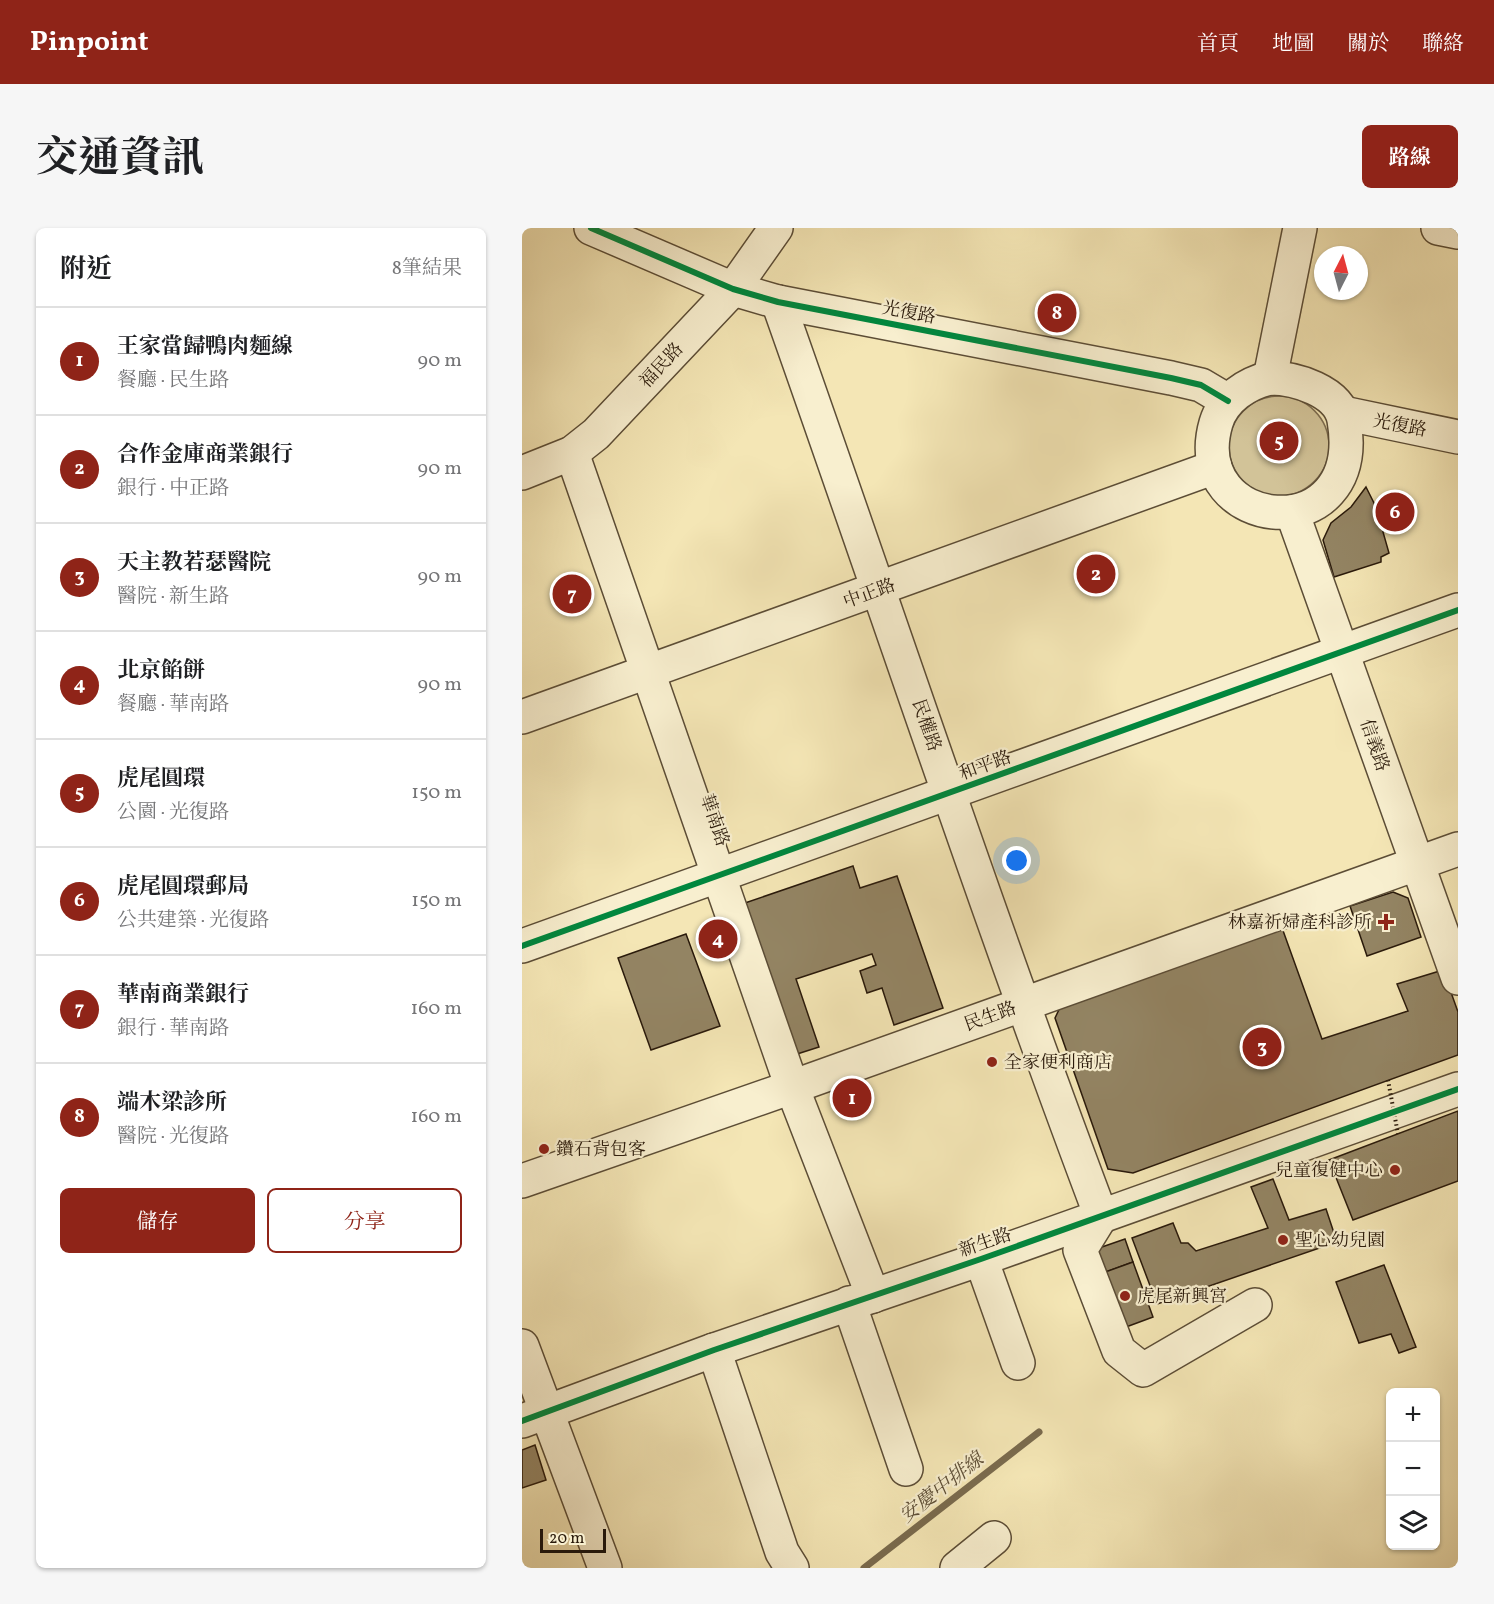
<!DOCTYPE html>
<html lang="zh-TW">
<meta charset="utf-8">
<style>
body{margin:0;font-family:Vollkorn,"Noto Serif TC",serif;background:#f6f6f6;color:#202124}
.controls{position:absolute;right:18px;bottom:18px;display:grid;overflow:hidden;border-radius:9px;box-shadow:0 2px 4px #0004}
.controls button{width:54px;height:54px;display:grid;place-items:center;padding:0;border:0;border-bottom:2px solid #e0e0e0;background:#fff;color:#202124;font:30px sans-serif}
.compass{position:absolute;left:792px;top:18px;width:54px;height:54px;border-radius:50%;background:#fff;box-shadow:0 2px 4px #0004;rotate:6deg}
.scale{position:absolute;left:18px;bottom:15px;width:66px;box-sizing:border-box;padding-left:6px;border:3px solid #2a1a0b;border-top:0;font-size:16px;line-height:21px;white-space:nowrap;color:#2a1a0b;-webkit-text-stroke:4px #f8efcf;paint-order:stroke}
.you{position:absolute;left:495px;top:633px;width:21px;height:21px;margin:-15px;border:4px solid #fff;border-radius:50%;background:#1a73e8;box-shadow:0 0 0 9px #1a73e833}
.badge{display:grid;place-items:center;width:39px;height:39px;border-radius:50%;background:#8f2418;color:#fff;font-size:20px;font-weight:700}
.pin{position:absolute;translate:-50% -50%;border:3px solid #fff;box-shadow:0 2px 6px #0006}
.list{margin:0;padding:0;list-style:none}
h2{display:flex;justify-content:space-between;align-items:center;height:78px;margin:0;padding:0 24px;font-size:26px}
h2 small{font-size:20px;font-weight:400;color:#757577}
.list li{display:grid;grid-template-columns:39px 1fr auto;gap:18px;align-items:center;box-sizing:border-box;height:108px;padding:0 24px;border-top:2px solid #e0e0e0}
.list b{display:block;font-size:22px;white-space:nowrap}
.list p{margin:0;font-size:20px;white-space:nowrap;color:#757577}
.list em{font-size:20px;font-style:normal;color:#757577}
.actions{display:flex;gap:12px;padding:18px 24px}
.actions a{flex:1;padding:14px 0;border:2px solid #8f2418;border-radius:9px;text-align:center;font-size:21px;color:#8f2418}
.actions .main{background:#8f2418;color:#fff}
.icon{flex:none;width:33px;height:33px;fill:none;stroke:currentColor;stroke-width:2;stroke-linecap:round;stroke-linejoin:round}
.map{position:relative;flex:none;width:936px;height:1340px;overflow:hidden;border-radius:9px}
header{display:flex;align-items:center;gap:36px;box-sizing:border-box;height:84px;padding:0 30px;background:#8f2418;color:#fff}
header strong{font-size:28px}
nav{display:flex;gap:33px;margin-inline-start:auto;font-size:21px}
.intro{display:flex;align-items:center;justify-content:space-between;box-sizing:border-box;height:144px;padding:0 36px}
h1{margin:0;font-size:42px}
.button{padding:15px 27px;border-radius:9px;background:#8f2418;color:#fff;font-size:21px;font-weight:700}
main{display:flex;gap:36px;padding:0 36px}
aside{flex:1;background:#fff;border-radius:9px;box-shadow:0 2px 4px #0004}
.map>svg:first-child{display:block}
.green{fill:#d2c398;stroke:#7e6e52;stroke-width:1.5}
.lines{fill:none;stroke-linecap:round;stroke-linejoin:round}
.stream{stroke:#7a6b4e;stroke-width:7}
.building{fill:#938463;stroke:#2a1a0b;stroke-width:1.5}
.minor-casing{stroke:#5c4d36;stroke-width:36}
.minor{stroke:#f8efcf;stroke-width:33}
.path-bridge{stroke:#2a1a0b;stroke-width:4;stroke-dasharray:1.5 3;stroke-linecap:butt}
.cycleway-casing{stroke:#f8efcf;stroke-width:10}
.cycleway{stroke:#00873e;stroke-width:6}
.poi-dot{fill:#8f2418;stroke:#f8efcf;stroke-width:2}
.labels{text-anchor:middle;stroke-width:4.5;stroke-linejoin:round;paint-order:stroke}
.street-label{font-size:18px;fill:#2a1a0b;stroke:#f8efcf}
.poi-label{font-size:18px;fill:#2a1a0b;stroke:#f8efcf;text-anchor:start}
.water-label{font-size:20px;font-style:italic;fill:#5f5038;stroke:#f8efcf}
</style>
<header>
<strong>Pinpoint</strong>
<nav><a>首頁</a><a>地圖</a><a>關於</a><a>聯絡</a></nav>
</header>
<div class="intro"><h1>交通資訊</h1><a class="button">路線</a></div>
<main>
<aside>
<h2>附近<small>8筆結果</small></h2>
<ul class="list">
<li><span class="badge">1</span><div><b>王家當歸鴨肉麵線</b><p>餐廳 · 民生路</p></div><em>90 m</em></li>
<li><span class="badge">2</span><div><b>合作金庫商業銀行</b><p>銀行 · 中正路</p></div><em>90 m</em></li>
<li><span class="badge">3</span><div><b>天主教若瑟醫院</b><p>醫院 · 新生路</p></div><em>90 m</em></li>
<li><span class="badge">4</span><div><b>北京餡餅</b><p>餐廳 · 華南路</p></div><em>90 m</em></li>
<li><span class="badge">5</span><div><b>虎尾圓環</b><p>公園 · 光復路</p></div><em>150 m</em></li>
<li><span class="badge">6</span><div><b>虎尾圓環郵局</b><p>公共建築 · 光復路</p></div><em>150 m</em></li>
<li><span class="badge">7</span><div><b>華南商業銀行</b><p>銀行 · 華南路</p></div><em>160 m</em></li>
<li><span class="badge">8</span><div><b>端木梁診所</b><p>醫院 · 光復路</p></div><em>160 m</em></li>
</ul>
<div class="actions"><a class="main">儲存</a><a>分享</a></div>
</aside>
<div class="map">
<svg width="936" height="1340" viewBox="0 0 936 1340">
<rect width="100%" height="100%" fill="#f4e6b5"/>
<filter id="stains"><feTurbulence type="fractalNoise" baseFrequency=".00333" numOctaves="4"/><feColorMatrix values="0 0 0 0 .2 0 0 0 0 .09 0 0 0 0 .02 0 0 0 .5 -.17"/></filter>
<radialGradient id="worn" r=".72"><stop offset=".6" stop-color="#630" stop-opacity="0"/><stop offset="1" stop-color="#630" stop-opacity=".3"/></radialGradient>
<circle class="green" cx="757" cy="218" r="50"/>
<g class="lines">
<polyline class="stream" points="342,1340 517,1204"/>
</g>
<g class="building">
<polygon points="844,259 862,295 861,304 867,325 859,329 859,334 812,349 801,312 809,295 829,279"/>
<polygon points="331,638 338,660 375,648 421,780 372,797 360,760 345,765 338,743 354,737 350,726 274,751 297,819 272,827 220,676"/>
<polygon points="871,664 886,670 899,709 845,728 828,678"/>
<polygon points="759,697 800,811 886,783 875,756 921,742 936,784 936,827 611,945 586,941 533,790 542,771"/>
<polygon points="164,706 198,798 129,822 96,730"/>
<polygon points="936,883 936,953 831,992 807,932"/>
<polygon points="751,951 767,992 804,981 815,1014 635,1076 610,1010 651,995 659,1015 666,1015 674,1023 746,1000 729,959"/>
<polygon points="603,1011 611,1034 562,1052 554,1028"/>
<polygon points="611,1034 631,1089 596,1102 575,1047"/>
<polygon points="862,1037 894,1119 877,1125 869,1106 837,1115 814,1054"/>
<polygon points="13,1217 24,1252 0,1260 0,1222"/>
</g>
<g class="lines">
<defs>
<g id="minor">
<polyline points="69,0 211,61 256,74 649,150 679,157 706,173"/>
<polyline points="916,0 936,4"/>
<path d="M256,74c108,305 209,612 323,914l-21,34 39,101 24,19 112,-65"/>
<path d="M748,150c25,0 69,13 74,42 23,132 -160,113 -128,3 7,-24 31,-40 54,-45z"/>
<polyline points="748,150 778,0"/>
<polyline points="821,185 936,209"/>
<polyline points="50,225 270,859 351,1068"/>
<polyline points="0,245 50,225 74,206 211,61 254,0"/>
<polyline points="770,284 936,750"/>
<polyline points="0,489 693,239"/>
<polyline points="0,718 936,382"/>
<polyline points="0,953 270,859 936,621"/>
<polyline points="459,1031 496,1135"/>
<polyline points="327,1075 384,1241"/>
<polyline points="0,1118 83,1340"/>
<polyline points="192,1122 260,1324 270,1340"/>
<polyline points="0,1193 192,1122 459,1031 936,861"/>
<polyline points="435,1340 472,1310"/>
</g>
</defs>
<use href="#minor" class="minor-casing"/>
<use href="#minor" class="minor"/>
<polyline class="path-bridge" points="866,852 876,906"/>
<defs>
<g id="cycleway">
<polyline points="69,0 211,61 256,74 649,150 679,157 706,173"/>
<polyline points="0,718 936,382"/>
<polyline points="0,1193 192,1122 459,1031 936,861"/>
</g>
</defs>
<use href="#cycleway" class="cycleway-casing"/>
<use href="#cycleway" class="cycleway"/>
</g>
<g class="poi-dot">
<path d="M861 685h6v6h6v6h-6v6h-6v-6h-6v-6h6z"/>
<circle cx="470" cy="834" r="6"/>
<circle cx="22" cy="921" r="6"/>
<circle cx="873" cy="942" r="6"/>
<circle cx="761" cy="1012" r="6"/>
<circle cx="603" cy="1068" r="6"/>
</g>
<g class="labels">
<g class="street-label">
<text transform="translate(387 84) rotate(11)" y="6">光復路</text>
<text transform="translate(139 137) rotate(-47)" y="6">福民路</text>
<text transform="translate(878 197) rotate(11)" y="6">光復路</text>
<text transform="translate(347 365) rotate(-20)" y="6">中正路</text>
<text transform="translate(405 497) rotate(71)" y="6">民權路</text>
<text transform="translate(853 517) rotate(71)" y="6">信義路</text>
<text transform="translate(463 537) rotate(-20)" y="6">和平路</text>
<text transform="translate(193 592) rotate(71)" y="6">華南路</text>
<text transform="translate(468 788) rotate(-20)" y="6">民生路</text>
<text transform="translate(463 1014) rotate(-19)" y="6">新生路</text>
</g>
<g class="poi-label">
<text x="850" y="700" text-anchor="end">林嘉祈婦產科診所</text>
<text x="482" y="840">全家便利商店</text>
<text x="34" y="927">鑽石背包客</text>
<text x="861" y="948" text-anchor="end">兒童復健中心</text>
<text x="773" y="1018">聖心幼兒園</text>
<text x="615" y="1074">虎尾新興宮</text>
</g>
<g class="water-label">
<text transform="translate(419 1259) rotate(-38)" y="7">安慶中排線</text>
</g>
</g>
<rect width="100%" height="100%" filter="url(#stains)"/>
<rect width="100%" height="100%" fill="url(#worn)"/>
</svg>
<div class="controls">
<button>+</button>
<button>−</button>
<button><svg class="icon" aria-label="layers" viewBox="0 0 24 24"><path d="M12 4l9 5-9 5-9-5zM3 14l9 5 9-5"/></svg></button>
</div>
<svg class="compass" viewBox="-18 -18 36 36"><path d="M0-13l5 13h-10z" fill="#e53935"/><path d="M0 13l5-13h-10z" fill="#757577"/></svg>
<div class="scale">20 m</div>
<div class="you"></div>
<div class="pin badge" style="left:330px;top:870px">1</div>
<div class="pin badge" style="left:574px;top:346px">2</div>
<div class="pin badge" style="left:740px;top:819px">3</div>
<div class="pin badge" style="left:196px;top:711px">4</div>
<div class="pin badge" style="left:757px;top:213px">5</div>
<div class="pin badge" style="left:873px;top:284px">6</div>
<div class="pin badge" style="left:50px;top:366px">7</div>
<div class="pin badge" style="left:535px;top:85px">8</div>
</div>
</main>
